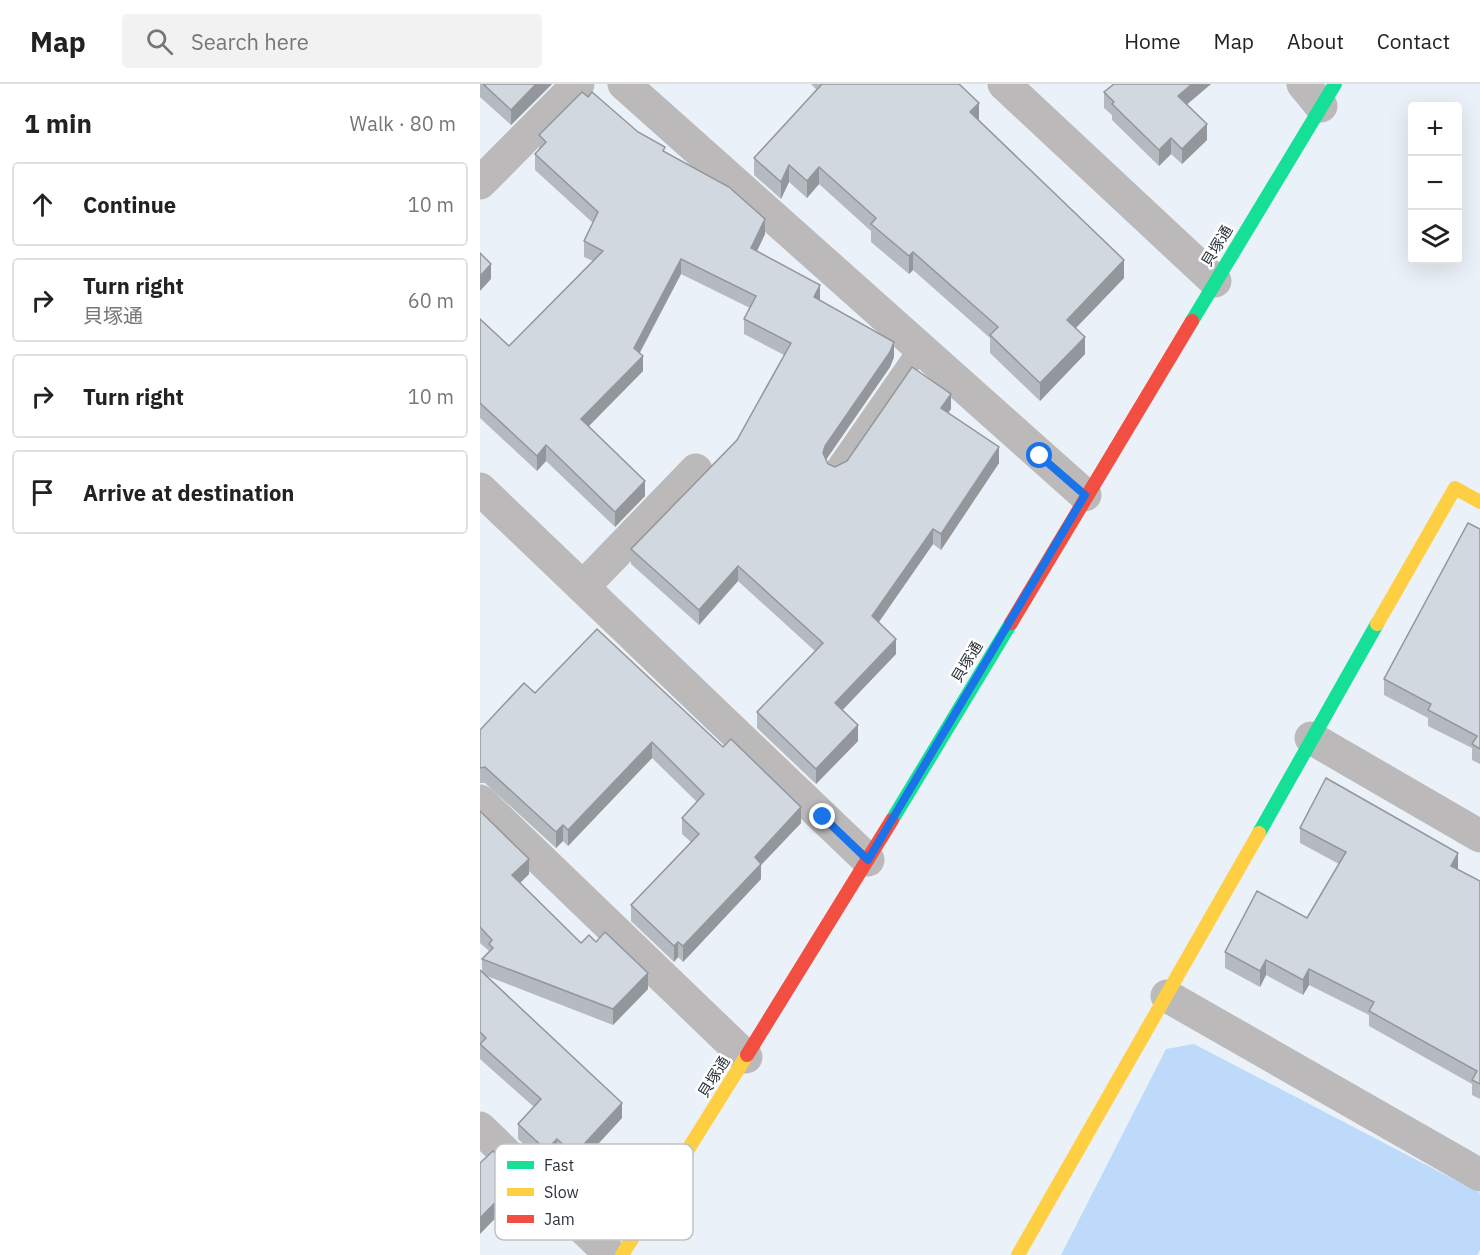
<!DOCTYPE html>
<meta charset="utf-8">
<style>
body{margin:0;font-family:"IBM Plex Sans","Noto Sans JP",sans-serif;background:#f2f2f2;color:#222}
.controls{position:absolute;right:18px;top:18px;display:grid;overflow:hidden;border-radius:6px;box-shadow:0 6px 24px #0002}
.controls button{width:54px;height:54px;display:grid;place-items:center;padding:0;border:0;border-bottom:2px solid #e0e0e0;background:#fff;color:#222;font:30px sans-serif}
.stop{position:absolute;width:18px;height:18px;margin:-14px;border:4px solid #1a73e8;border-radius:50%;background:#fff}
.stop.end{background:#1a73e8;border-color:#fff;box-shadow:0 2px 6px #0008}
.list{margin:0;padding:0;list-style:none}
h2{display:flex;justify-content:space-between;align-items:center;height:78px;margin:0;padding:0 24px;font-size:26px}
h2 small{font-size:20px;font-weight:400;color:#767676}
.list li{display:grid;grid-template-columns:39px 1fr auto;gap:18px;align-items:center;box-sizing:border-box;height:84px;margin:0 12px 12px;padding:0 12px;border:2px solid #e0e0e0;border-radius:6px}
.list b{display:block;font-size:22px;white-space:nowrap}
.list p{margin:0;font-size:20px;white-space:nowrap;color:#767676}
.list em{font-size:20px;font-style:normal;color:#767676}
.icon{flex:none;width:33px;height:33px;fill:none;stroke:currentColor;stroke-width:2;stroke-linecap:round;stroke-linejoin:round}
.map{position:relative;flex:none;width:1000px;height:1171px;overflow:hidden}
header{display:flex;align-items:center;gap:36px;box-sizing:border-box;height:84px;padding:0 30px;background:#fff;border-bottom:2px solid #e0e0e0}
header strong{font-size:28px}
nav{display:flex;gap:33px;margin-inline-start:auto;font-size:21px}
.search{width:420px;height:54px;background:#f2f2f2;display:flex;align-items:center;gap:15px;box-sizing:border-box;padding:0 21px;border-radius:6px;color:#767676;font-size:22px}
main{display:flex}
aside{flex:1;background:#fff}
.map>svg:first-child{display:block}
.green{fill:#bddafa}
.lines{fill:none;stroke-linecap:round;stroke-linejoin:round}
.lane{stroke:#bbb9b9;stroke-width:22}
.street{stroke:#bbb9b9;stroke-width:33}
.fast{stroke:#16e098;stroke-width:14}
.slow{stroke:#ffcf43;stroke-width:14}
.jam{stroke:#f24e42;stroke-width:14}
.wall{fill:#b5bac0}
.shaded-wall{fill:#93979c}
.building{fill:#d2d8df;stroke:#93979c;stroke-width:1.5}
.route{stroke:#1a73e8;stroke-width:8}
.labels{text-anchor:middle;stroke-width:5;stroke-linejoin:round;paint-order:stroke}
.street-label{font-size:15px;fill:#2d343c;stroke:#fff}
.key{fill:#fff;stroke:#c0c2c4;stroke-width:1.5}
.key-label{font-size:16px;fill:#2d343c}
</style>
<header>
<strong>Map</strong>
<div class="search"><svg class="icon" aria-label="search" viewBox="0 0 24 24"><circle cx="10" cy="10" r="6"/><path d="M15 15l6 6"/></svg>Search here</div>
<nav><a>Home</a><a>Map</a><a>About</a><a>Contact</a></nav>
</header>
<main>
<aside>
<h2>1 min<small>Walk · 80 m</small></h2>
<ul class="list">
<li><svg class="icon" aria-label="ahead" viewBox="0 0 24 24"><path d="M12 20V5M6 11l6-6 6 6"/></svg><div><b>Continue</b></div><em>10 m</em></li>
<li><svg class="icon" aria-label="right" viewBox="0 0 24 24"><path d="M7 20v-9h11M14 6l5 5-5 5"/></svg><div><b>Turn right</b><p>貝塚通</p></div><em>60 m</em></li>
<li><svg class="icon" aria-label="right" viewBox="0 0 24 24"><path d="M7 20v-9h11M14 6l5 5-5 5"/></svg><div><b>Turn right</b></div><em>10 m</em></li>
<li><svg class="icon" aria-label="arrive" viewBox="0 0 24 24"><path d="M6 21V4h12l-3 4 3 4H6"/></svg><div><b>Arrive at destination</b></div></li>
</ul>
</aside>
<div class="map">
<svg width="1000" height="1171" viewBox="0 0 1000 1171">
<rect width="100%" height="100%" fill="#ebf1f8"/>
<polygon class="green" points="714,960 1000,1109 1000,1166 997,1171 581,1171 686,965"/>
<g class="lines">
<polyline class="lane" points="356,385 440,264"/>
<g class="street">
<polyline points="144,0 605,411"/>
<polyline points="524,0 735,197"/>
<polyline points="823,0 841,22"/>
<polyline points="0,99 98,0"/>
<polyline points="0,405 388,776"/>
<polyline points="103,503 216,386"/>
<polyline points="831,654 1000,752"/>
<polyline points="0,717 266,973"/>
<polyline points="687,912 1000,1091"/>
<polyline points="0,1044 131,1171"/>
</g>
<g class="fast">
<polyline points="712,237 855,0"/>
<polyline points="412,736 531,539"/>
<polyline points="779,749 897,540"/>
</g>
<g class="slow">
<polyline points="897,540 975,404 1000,418"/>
<polyline points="142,1171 267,971"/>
<polyline points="538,1171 779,749"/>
</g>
<g class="jam">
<polyline points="531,539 712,237"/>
<polyline points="267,971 412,736"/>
</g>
</g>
<g class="wall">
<polygon points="0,0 72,0 31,41 0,13"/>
<polygon points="331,0 479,0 499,36 644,194 596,244 605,270 560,317 510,269 510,254 433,186 429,190 391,158 391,147 339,100 327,114 309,98 301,115 274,91 274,74 337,6"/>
<polygon points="731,0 706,21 727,56 702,80 691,70 679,82 632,36 632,31 624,24 624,8"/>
<polygon points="108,13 185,68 285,150 276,167 414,273 410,283 346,376 348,380 355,383 471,325 468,329 519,379 461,466 453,460 398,539 416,570 362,626 378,657 336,700 277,644 277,628 335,567 258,497 219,541 151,480 151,465 257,356 304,271 264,250 264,235 270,224 201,190 160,269 163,287 109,342 165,412 135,443 66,377 57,387 0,334 0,235 29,262 113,177 104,173 104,157 113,139 55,86 55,70 59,66 59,51"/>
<polygon points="1000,445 1000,680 992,676 992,664 948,642 948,634 904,611 904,595"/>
<polygon points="117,545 321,739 281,781 281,795 203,878 198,873 194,878 151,837 151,821 211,758 202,750 202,734 217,718 172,674 88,762 83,757 76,764 5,699 0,699 0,646 55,609"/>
<polygon points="0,727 49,790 40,799 101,859 168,905 133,941 7,892 142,1034 94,1086 77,1070 66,1081 38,1055 38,1040 54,1023 0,975 0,886 2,888 2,875 9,867 0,859"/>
<polygon points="820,744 978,784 978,785 1000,797 1000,1015 992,1011 992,1000 889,942 889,931 829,901 823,911 786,891 780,903 745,884 745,868 827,834 859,780 820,759"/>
</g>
<g class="shaded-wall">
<polygon points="56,0 72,0 31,41 31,26"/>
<polygon points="712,0 731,0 698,28 698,12"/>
<polygon points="499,19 499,36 490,28"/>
<polygon points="727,40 727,56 702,80 702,65"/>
<polygon points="691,54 691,70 679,82 679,66"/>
<polygon points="309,81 309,98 301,115 301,98"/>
<polygon points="339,83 339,100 327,114 327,97"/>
<polygon points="285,135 285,150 271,180 271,164"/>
<polygon points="433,168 433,186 429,190 429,172"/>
<polygon points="201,175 201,190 154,279 154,264"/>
<polygon points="644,176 644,194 587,253 587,236"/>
<polygon points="11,180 11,195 0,207 0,192"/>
<polygon points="340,201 340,216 334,213"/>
<polygon points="605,253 605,270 560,317 560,299"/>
<polygon points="414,258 414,273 410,283 345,377 343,369 345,362"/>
<polygon points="163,272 163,287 101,350 101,335"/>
<polygon points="471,310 471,325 461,339 461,324"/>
<polygon points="66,361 66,377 57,387 57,372"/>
<polygon points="519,363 519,379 461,466 461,450"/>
<polygon points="165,397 165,412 135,443 135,428"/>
<polygon points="453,445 453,460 392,548 392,532"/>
<polygon points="258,482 258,497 219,541 219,526"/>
<polygon points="416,555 416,570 355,634 355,619"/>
<polygon points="378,641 378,657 336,700 336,685"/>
<polygon points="172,658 172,674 88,762 88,746"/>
<polygon points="321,723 321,739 281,781 281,795 203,878 203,862 275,773"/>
<polygon points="83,741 83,757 76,764 76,748"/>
<polygon points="978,769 978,784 971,797 971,782"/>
<polygon points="49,775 49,790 32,807 32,791"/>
<polygon points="198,858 198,873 194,878 194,862"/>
<polygon points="786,876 786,891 780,903 780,887"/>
<polygon points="829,885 829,901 823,911 823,896"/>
<polygon points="168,889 168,905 133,941 133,925"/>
<polygon points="142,1019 142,1034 94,1086 94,1071"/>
<polygon points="77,1055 77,1070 66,1081 66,1066"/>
<polygon points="40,1093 40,1109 0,1150 0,1134"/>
</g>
<g class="building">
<polygon points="3,0 56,0 31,26"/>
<polygon points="342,0 479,0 499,19 490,28 644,176 587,236 605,253 560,299 510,251 518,243 433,168 429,172 391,140 396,134 339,83 327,97 309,81 301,98 274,74"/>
<polygon points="634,0 712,0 698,12 727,40 702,65 691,54 679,66 632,20 634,18 624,8"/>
<polygon points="102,8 108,13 112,8 158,48 185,63 183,67 249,103 285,135 271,164 340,201 334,213 414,258 410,268 345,362 343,369 348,380 355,383 367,377 432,283 471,310 461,324 519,363 461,450 453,445 392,532 416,555 355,619 378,641 336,685 277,628 343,559 258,482 219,526 151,465 257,356 311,259 264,235 276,212 201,175 154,264 163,272 101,335 165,397 135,428 66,361 57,372 0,319 0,235 29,262 123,167 104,157 118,128 55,70 66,58 59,51"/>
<polygon points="0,169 11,180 0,192"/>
<polygon points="988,439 1000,445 1000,665 992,660 997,652 948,626 951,620 904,595"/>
<polygon points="117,545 243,663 251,655 321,723 275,773 281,780 203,862 198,858 194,862 151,821 219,750 202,734 224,710 172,658 88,746 83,741 76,748 5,683 0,684 0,646 44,599 55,609"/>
<polygon points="846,694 978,769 971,782 1000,797 1000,1000 992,996 997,987 889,927 894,918 829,885 823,896 786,876 780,887 745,868 777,807 827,834 866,768 820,744"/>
<polygon points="0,727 49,775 32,791 101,859 109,851 116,858 125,848 168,889 133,925 2,875 13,864 9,860 12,856 0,843"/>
<polygon points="0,886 142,1019 94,1071 77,1055 66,1066 38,1040 61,1015 0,960 6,954 0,948"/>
<polygon points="13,1067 40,1093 0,1134 0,1079"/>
</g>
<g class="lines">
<polyline class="route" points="343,733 388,776 605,411 560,372"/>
</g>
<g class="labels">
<g class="street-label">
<text transform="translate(737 162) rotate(-59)" y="5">貝塚通</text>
<text transform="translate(487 578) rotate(-59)" y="5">貝塚通</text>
<text transform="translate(234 993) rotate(-58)" y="5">貝塚通</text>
</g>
</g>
<rect x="15" y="1060" width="198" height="96" rx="9" class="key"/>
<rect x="27" y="1077" width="27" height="8" fill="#16e098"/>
<rect x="27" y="1104" width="27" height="8" fill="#ffcf43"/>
<rect x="27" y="1131" width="27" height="8" fill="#f24e42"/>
<g class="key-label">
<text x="64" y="1087">Fast</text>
<text x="64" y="1114">Slow</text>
<text x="64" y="1141">Jam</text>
</g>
</svg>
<div class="controls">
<button>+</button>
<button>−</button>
<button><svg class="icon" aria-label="layers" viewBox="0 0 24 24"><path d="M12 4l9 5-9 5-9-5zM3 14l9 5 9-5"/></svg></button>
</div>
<div class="stop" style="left:560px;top:372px"></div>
<div class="stop end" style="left:343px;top:733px"></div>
</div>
</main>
